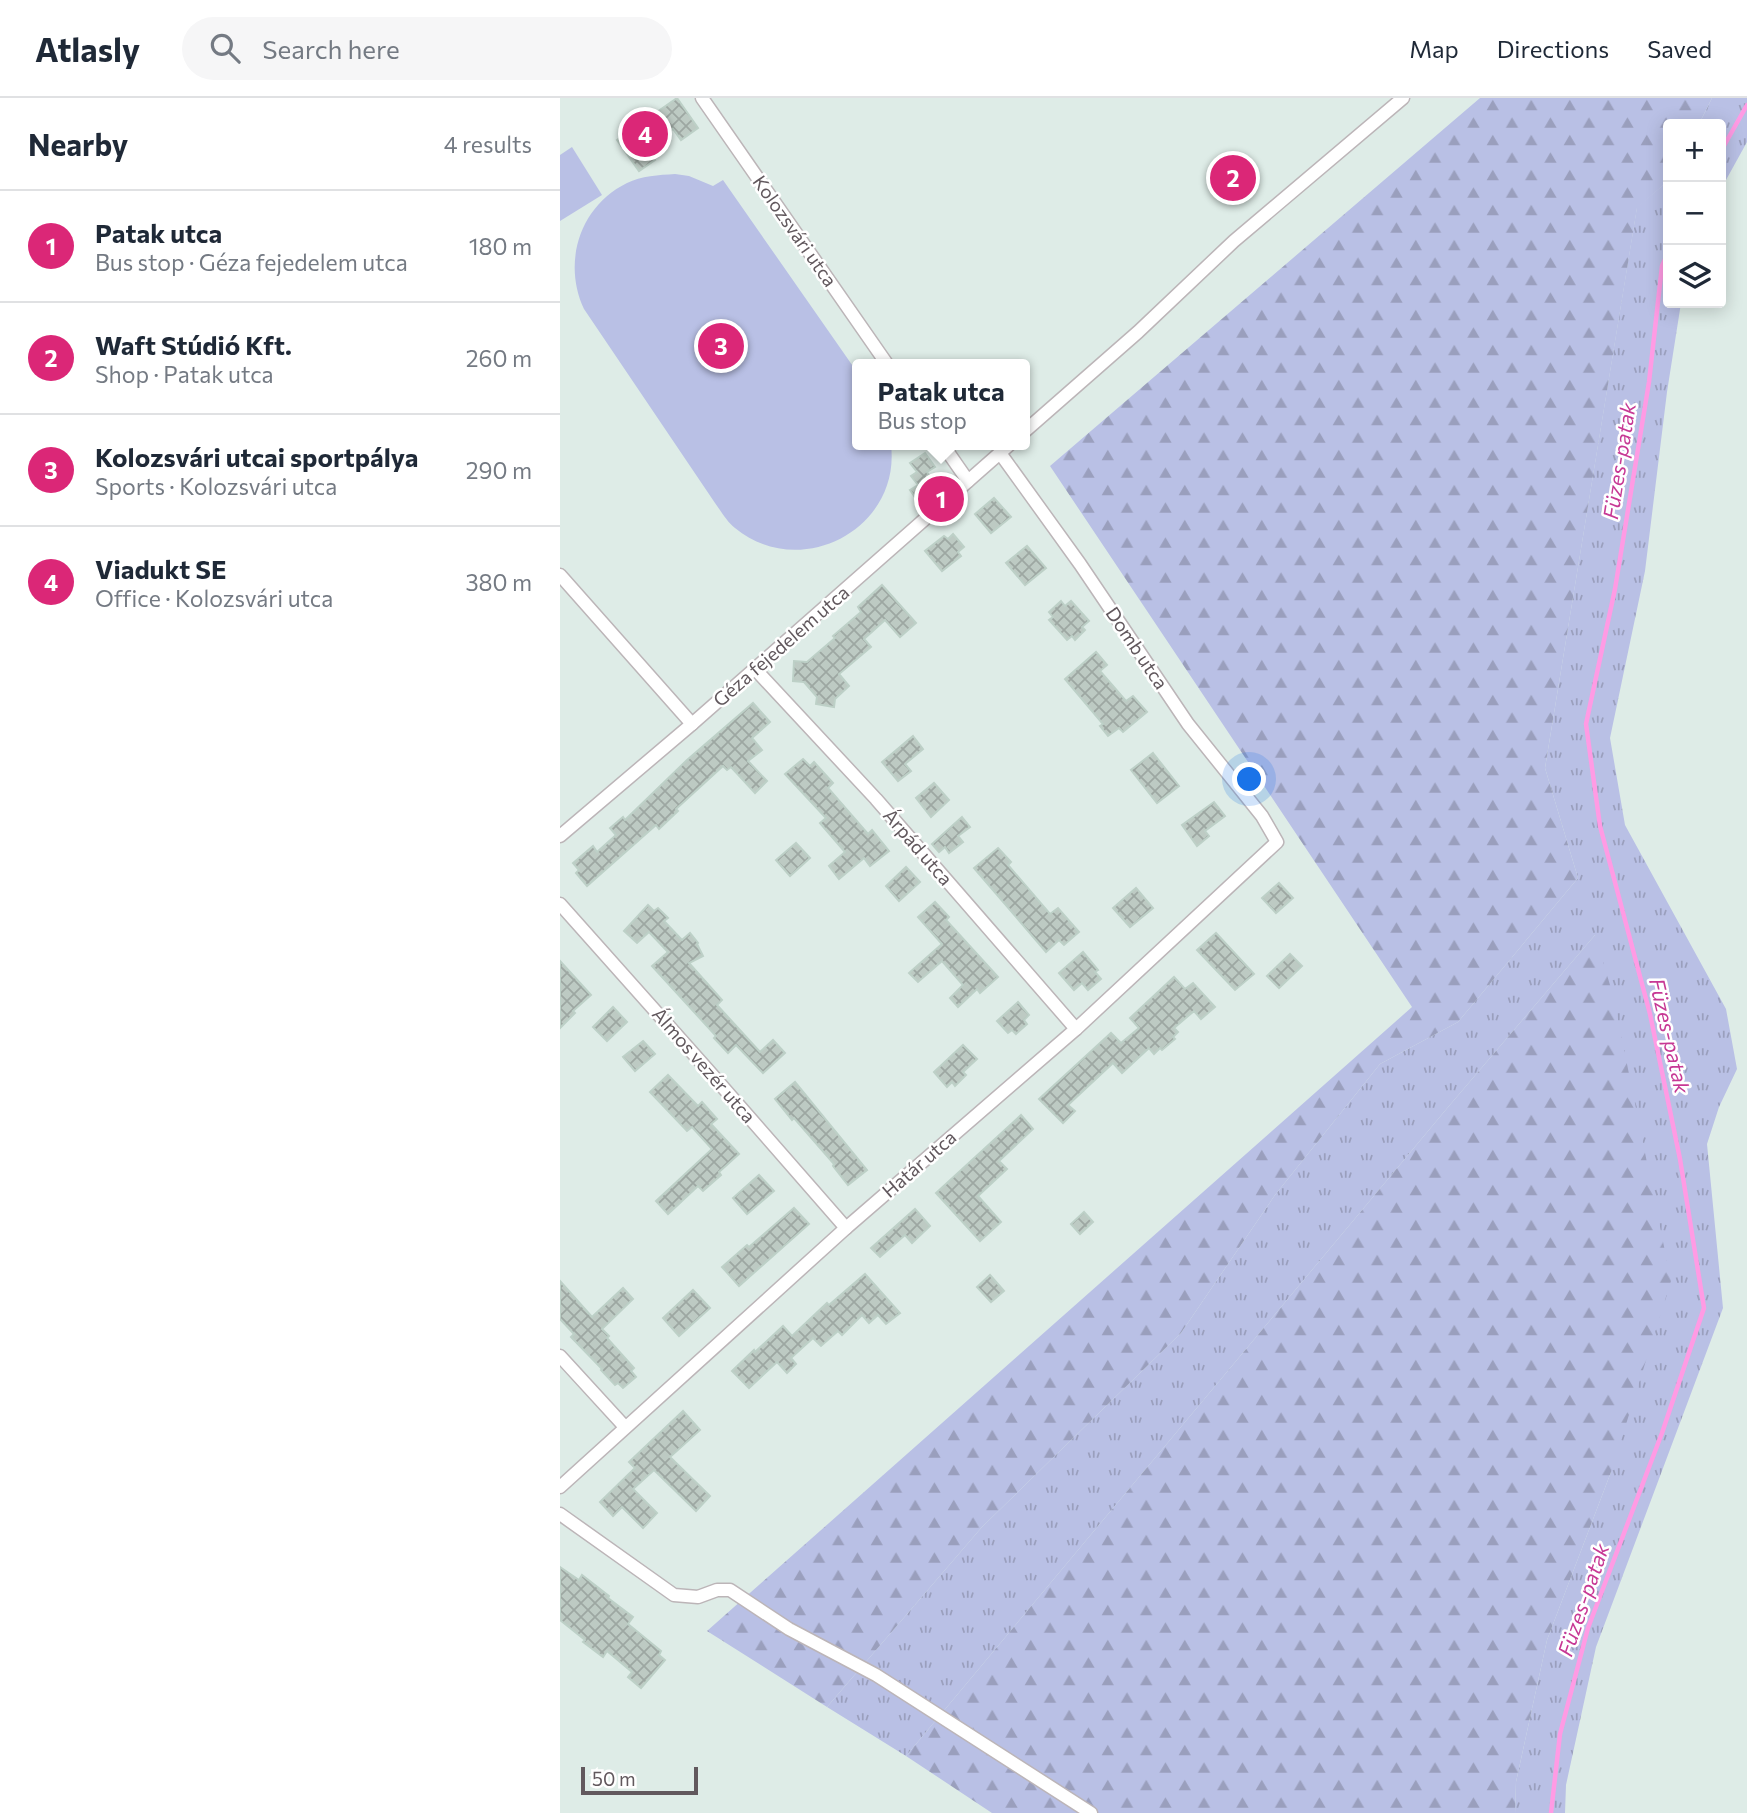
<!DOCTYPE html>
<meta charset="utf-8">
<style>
body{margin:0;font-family:Commissioner,sans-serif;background:#f6f6f7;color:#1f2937}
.controls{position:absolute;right:21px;top:21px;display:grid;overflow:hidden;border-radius:7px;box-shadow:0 4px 18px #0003}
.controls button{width:63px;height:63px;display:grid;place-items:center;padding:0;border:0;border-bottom:2px solid #e0e1e3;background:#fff;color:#1f2937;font:35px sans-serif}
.scale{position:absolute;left:21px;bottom:18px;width:117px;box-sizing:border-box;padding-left:7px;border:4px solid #61585d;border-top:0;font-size:19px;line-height:24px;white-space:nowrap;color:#61585d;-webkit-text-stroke:5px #fff;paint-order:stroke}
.you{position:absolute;left:690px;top:682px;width:24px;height:24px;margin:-18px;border:5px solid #fff;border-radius:50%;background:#1a73e8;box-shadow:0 0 0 10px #1a73e833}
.badge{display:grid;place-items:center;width:46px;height:46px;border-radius:50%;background:#db2777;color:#fff;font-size:23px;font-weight:700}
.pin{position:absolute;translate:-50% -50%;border:4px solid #fff;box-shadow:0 2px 7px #0006}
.popup{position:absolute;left:292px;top:261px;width:178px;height:91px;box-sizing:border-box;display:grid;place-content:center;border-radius:7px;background:#fff;filter:drop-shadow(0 2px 5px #0005);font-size:23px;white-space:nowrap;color:#747a83}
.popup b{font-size:26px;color:#1f2937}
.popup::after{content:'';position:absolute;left:50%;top:100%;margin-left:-14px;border:14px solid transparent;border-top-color:#fff}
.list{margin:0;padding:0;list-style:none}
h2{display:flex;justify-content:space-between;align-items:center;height:91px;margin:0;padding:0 28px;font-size:30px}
h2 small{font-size:23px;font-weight:400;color:#747a83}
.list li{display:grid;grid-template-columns:46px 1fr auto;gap:21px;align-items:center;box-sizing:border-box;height:112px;padding:0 28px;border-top:2px solid #e0e1e3}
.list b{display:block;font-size:26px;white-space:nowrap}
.list p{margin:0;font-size:23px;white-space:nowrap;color:#747a83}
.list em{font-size:23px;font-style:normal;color:#747a83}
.icon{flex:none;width:38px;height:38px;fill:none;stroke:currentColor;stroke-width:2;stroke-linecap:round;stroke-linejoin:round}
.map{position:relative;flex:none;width:1187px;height:1715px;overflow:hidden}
header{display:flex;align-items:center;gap:42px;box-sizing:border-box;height:98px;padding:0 35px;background:#fff;border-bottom:2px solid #e0e1e3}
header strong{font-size:33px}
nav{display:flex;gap:38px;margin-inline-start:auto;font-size:24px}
.search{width:490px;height:63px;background:#f6f6f7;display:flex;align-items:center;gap:18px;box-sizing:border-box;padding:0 24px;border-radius:38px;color:#747a83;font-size:26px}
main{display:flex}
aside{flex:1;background:#fff}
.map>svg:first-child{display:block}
.grass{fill:url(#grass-tufts)}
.forest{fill:url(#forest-firs)}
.park{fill:#b9c0e5}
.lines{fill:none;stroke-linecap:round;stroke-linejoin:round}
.stream{stroke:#ff9be4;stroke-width:4.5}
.building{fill:url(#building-cross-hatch);stroke:#bdd0c7;stroke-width:2}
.minor-casing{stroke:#bcb5b8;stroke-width:15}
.minor{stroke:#fff;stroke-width:12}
.labels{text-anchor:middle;stroke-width:5;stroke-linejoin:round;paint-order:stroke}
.street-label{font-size:19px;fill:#61585d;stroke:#fff}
.water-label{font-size:21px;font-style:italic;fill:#c73995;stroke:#fff}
</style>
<header>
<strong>Atlasly</strong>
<div class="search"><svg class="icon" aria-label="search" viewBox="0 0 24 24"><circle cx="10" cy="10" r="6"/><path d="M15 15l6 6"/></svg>Search here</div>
<nav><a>Map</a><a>Directions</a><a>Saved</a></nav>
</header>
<main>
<aside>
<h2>Nearby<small>4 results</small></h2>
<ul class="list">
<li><span class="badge">1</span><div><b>Patak utca</b><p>Bus stop · Géza fejedelem utca</p></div><em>180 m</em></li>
<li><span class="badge">2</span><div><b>Waft Stúdió Kft.</b><p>Shop · Patak utca</p></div><em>260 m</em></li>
<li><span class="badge">3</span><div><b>Kolozsvári utcai sportpálya</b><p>Sports · Kolozsvári utca</p></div><em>290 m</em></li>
<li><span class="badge">4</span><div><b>Viadukt SE</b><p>Office · Kolozsvári utca</p></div><em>380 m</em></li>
</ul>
</aside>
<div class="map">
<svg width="1187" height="1715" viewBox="0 0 1187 1715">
<defs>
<pattern id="grass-tufts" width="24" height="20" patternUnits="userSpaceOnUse" patternTransform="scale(1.75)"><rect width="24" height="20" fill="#b9c0e5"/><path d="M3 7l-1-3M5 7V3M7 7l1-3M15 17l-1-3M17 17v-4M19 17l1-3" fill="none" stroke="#9a9fbd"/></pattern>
<pattern id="forest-firs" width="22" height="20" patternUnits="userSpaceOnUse" patternTransform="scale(1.75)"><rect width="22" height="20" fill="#b9c0e5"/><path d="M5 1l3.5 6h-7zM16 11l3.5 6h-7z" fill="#9a9fbd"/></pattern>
<pattern id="building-cross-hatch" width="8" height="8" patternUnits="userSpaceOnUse" patternTransform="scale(1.75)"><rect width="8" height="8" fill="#bdcac3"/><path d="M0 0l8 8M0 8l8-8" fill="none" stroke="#9da7a2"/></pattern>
</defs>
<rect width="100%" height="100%" fill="#deece7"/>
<g class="grass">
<polygon points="1152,0 1187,0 1187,44 1161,91 1161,26 1139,26"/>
<polygon points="1108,83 1108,205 1121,205 1107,294 1085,473 1050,640 1065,727 1166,911 1177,971 1159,1009 1147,1046 1163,1210 1036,1549 1006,1687 1005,1715 955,1715 956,1684 987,1542 1051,1374 1035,837 889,1008 346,1658 267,1609 422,1429 621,1235 715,1097 820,966 898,924 1018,780 985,670 1077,109"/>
</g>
<g class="forest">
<polygon points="920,0 1152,0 1139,26 1108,26 1108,83 1077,110 985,670 1018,780 898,924 820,966 715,1097 621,1235 422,1429 267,1609 147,1533 852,909 490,368"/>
<polygon points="1035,837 1053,897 1111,1183 1051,1374 987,1542 956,1684 955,1715 432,1715 346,1658 889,1008"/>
</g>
<g class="park">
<polygon points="12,49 42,97 0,123 0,57"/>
<path d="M115,76l14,2 24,10 10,-6 134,192v73h34c10,84 -91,137 -156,83 -8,-6 -14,-17 -20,-25l-131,-194c-22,-47 -4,-103 43,-126 14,-7 32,-8 48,-9z"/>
</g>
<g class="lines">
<g class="stream">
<polyline points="1161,53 1187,7"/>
<polyline points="991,1715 1000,1636 1028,1530 1102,1335 1144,1210 1120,1061 1090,916 1040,728 1026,626 1055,491 1089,284 1102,168 1108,155"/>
</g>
</g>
<g class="building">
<polygon points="117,0 138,30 121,42 113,31 86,50 95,62 79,73 57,42"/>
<polygon points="365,355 375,369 367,374 373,383 365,389 370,397 359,405 350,392 358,387 351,378 357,374 350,365"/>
<polygon points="434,400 451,419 431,435 415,416"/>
<polygon points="393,436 404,449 398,454 401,458 382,473 365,453 384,438 388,441"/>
<polygon points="467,448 486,470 465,487 446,465"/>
<polygon points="322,487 356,525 340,539 325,522 304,541 311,549 279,576 289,588 275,601 274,609 256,606 257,599 244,584 233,583 234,563 247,564 275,540 273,538 301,514 298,509"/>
<polygon points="501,503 505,508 511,503 529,523 522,529 525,532 515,542 512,538 507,542 489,522 493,519 489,514"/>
<polygon points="536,554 547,567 540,573 566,603 573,598 587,614 563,634 559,630 548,638 540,628 543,626 505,581"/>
<polygon points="193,605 210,624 192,640 202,652 188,663 207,683 195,695 171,669 167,672 163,668 116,711 118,713 99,731 96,727 27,788 16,775 19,772 13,765 33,748 37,754 56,737 50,730 63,719 65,722 127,662"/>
<polygon points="353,638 363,651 345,666 351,673 338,683 322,664"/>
<polygon points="593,655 619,688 597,705 571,672"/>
<polygon points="243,661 250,668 254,664 273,685 268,690 308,736 312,732 329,753 310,768 304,760 279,781 269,768 285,754 260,725 266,720 225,676"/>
<polygon points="374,685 389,702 371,719 356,700"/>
<polygon points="654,704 665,718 645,733 649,738 637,748 622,727"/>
<polygon points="402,719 410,729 398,738 403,744 389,755 385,749 379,754 372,746"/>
<polygon points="236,745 250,760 230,778 216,762"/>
<polygon points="438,750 451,764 448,767 490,816 498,810 519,834 504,847 499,842 486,854 414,770"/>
<polygon points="346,769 360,784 339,803 326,788"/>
<polygon points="719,785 733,800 716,815 702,800"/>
<polygon points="576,790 593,810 570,829 553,810"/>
<polygon points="375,804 389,819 386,822 438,879 420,895 417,891 398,909 390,900 403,887 382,863 358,884 349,875 382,846 358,819"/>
<polygon points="88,807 94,813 98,810 108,820 104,823 122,842 130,835 138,845 137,846 143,858 129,865 162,902 157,907 200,954 213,942 225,955 203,975 176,947 168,955 154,940 156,938 92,868 108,854 89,834 77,845 64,833"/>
<polygon points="656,835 694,876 675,892 637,852"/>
<polygon points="523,854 538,872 535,874 541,881 528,892 522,885 514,892 499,875"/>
<polygon points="730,856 742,868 719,890 707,878"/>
<polygon points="0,863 31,897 13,913 15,915 0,930"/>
<polygon points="614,879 625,891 633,885 655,909 641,921 634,913 614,930 618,934 613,939 615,941 602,952 600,950 594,956 589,950 562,975 553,965 508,1007 515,1013 503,1025 479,1001 551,935 561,945 579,930 570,920"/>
<polygon points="458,904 469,917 464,922 467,926 456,936 452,932 448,935 437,923"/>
<polygon points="53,909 67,924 47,943 33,929"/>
<polygon points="83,943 95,956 75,973 63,959"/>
<polygon points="403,947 417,961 403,974 406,977 395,988 392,984 387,989 374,974"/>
<polygon points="108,977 138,1008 142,1004 157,1021 151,1026 179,1056 159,1074 161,1077 143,1093 138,1088 108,1116 96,1103 152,1051 132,1029 127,1033 90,994"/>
<polygon points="235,984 307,1072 288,1087 273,1068 274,1066 234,1020 232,1022 215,1001"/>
<polygon points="461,1017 473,1031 439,1063 447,1071 418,1098 441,1124 420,1143 376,1095"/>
<polygon points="199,1077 214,1093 187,1116 173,1100"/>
<polygon points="234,1110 249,1126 179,1188 162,1169 187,1147 189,1149"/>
<polygon points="355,1111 370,1128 352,1145 345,1137 320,1159 311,1150"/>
<polygon points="524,1114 533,1124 520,1136 511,1126"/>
<polygon points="305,1176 340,1215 326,1226 318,1217 309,1225 302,1217 282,1237 278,1233 261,1248 253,1240 231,1260 236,1266 227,1275 217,1264 189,1290 172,1273 194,1252 195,1254 223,1228 232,1238 267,1205 269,1207"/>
<polygon points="430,1177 444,1193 431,1204 417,1189"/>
<polygon points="0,1183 32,1219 63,1190 73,1201 42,1231 49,1238 47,1240 74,1270 71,1273 76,1279 63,1290 58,1285 55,1287 41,1272 42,1271 11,1239 14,1236 0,1221"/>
<polygon points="133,1192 150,1210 119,1238 103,1220"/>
<polygon points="123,1313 140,1332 110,1359 150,1398 136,1413 94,1372 73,1391 97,1415 83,1430 62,1409 53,1418 40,1404 75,1370 69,1364"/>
<polygon points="0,1469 19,1482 22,1477 49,1498 48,1500 73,1519 68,1526 101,1553 99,1557 105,1562 81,1590 68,1579 72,1574 47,1553 43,1559 23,1544 25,1542 0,1522"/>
</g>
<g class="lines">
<defs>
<g id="minor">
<polyline points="142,0 327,266"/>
<polyline points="465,333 578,234 674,143 843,0"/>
<polyline points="383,347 408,383"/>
<polyline points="0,477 132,626"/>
<polyline points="195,571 316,701 516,931"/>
<polyline points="0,738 132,626 449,347"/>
<polyline points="0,806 147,971 286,1130"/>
<polyline points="0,1258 65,1329"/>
<polyline points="0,1389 286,1130 516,931 717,744 702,718 628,626 520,466 440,355"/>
<polyline points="0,1416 114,1497 138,1499 157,1492 170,1492 229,1531 316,1577 531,1715"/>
</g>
</defs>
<use href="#minor" class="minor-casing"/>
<use href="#minor" class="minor"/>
</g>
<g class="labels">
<g class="street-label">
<text transform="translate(235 133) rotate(55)" y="7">Kolozsvári utca</text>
<text transform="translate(221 548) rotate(-41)" y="7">Géza fejedelem utca</text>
<text transform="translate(577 550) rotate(56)" y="7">Domb utca</text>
<text transform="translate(358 749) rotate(49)" y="7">Árpád utca</text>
<text transform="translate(144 967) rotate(49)" y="7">Álmos vezér utca</text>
<text transform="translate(359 1066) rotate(-41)" y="7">Határ utca</text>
</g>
<g class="water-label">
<text transform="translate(1060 363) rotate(-81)" y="7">Füzes-patak</text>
<text transform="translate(1109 938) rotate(77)" y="7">Füzes-patak</text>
<text transform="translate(1024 1502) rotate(-71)" y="7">Füzes-patak</text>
</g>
</g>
</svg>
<div class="controls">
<button>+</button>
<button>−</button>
<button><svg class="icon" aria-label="layers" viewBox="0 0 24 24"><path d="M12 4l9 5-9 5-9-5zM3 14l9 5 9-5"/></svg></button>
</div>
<div class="scale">50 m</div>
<div class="you"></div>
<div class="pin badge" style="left:381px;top:401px">1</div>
<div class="popup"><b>Patak utca</b>Bus stop</div>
<div class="pin badge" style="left:673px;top:80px">2</div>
<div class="pin badge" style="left:161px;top:248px">3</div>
<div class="pin badge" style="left:85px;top:36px">4</div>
</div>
</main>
